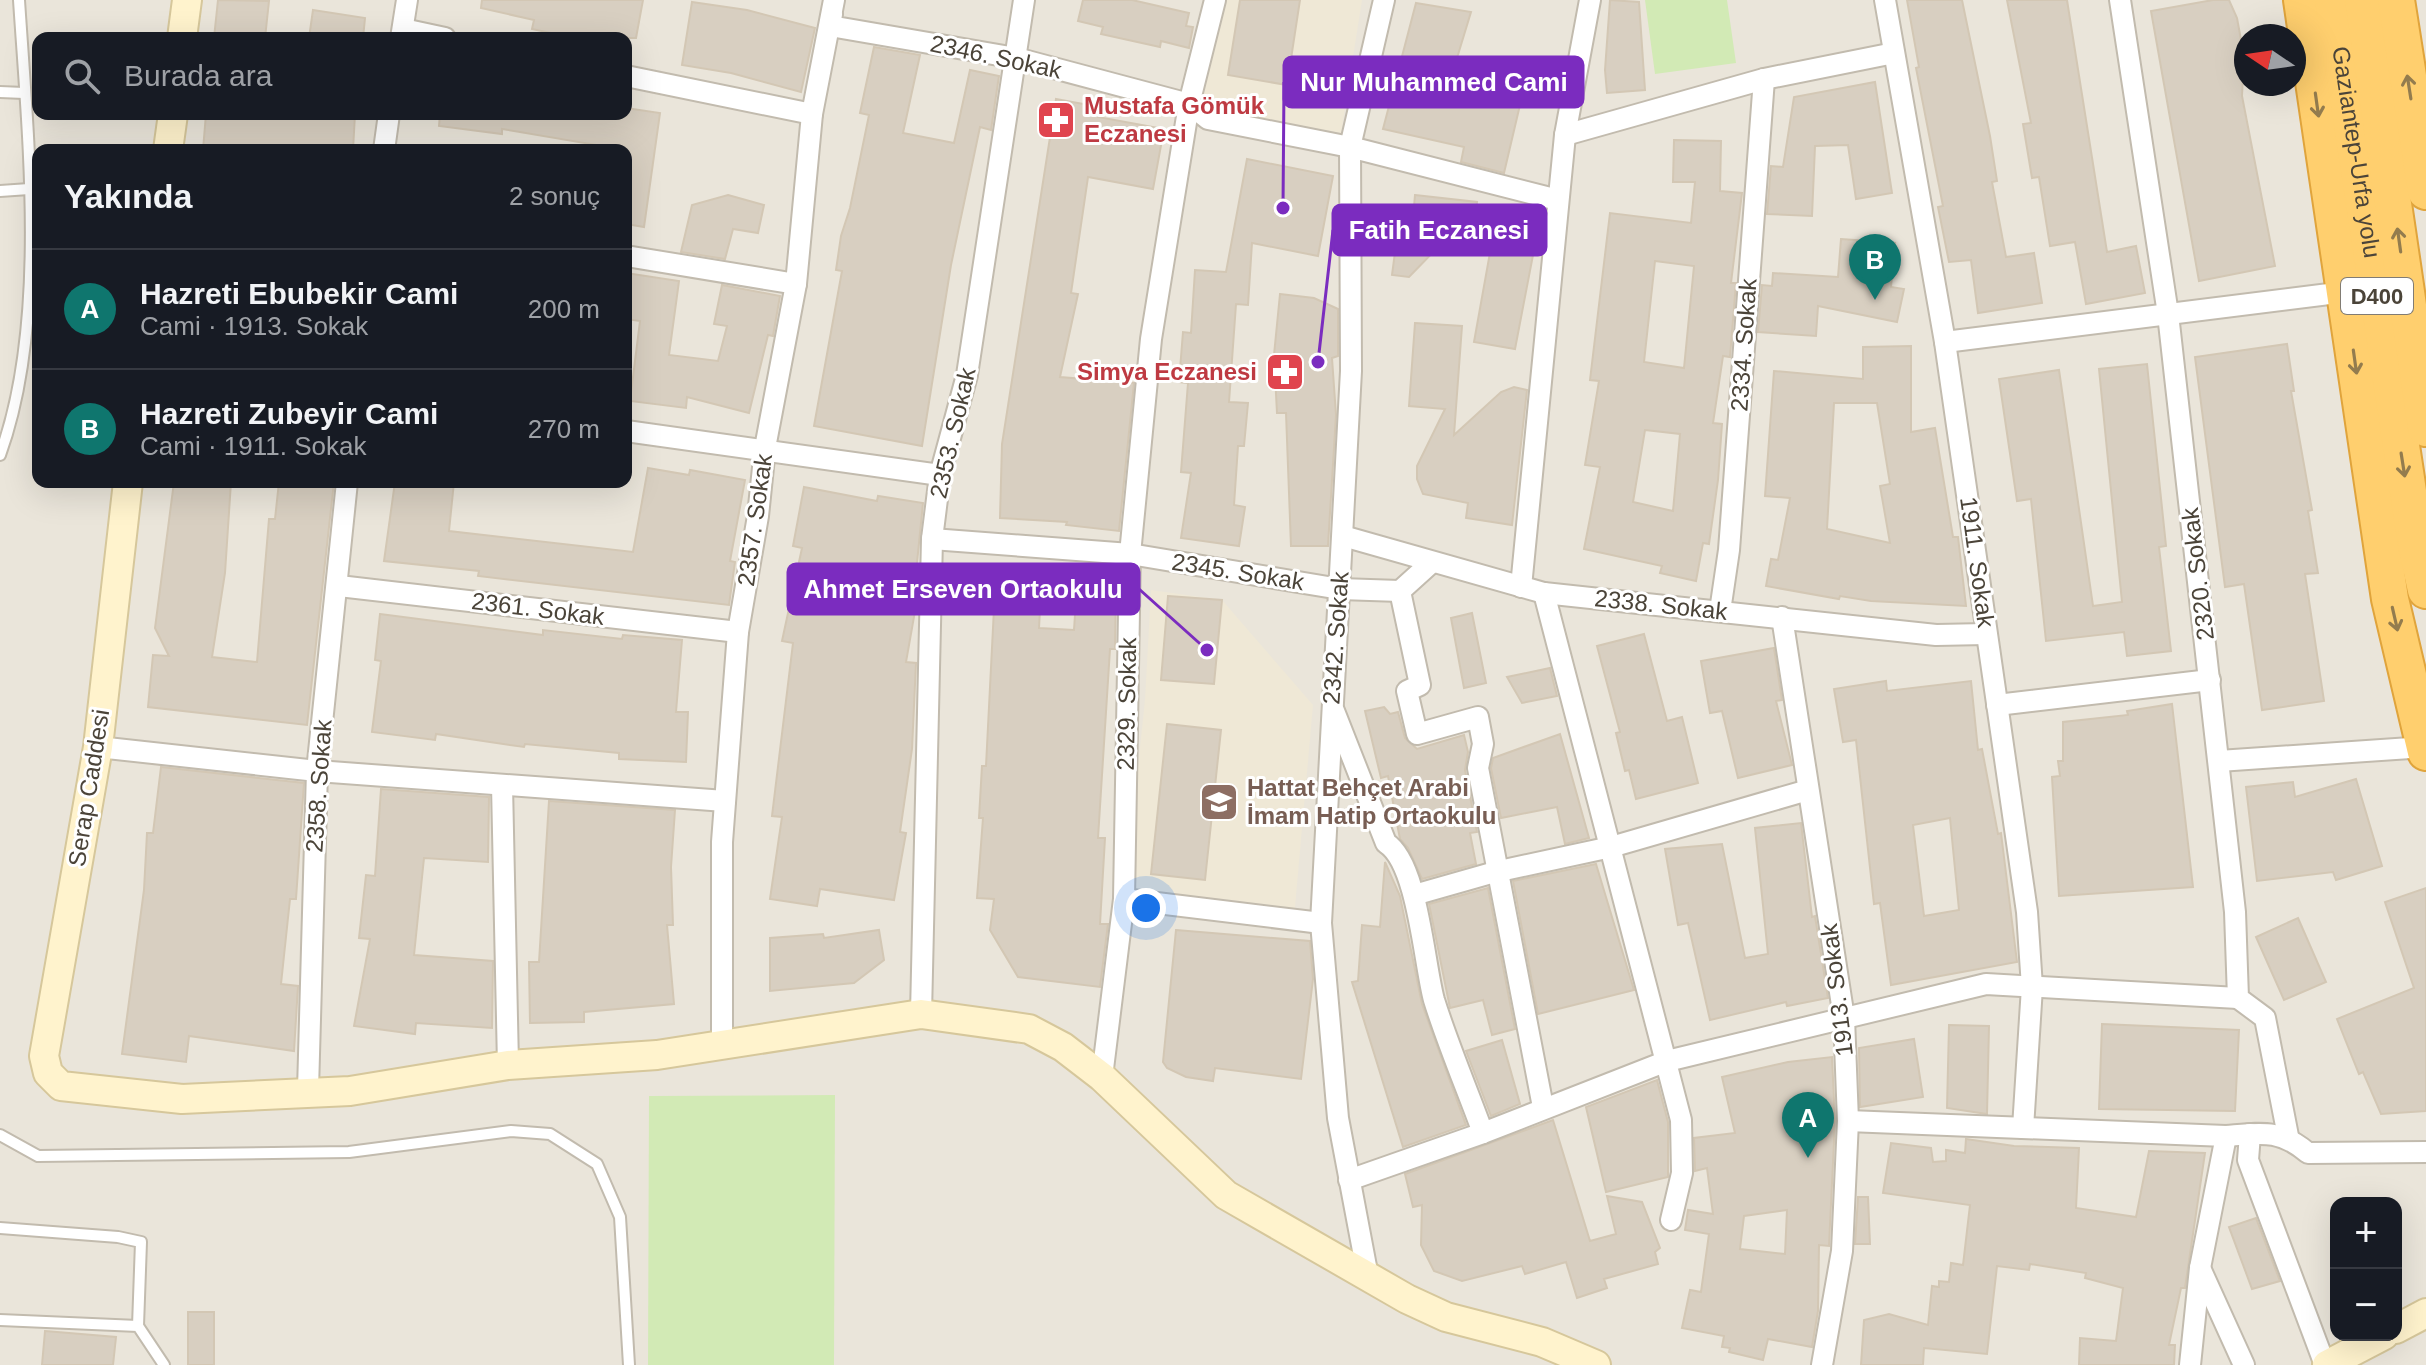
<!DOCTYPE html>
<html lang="tr">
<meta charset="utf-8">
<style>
body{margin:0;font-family:Arial,sans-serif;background:#242831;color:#f1f3f6}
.controls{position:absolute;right:24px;bottom:24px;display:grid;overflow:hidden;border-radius:16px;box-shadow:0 8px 32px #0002}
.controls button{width:72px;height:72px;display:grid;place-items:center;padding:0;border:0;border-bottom:2px solid #363941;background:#171b24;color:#f1f3f6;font:40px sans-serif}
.compass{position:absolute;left:2234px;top:24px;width:72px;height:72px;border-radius:50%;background:#171b24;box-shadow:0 8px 32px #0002;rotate:283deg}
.you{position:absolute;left:1146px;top:908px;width:28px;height:28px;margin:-20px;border:6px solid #fff;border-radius:50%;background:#1a73e8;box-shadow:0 0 0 12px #1a73e833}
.badge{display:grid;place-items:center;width:52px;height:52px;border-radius:50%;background:#0f766e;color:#fff;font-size:26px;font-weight:700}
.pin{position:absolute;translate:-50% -66px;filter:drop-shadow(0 2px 4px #0008)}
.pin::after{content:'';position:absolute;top:42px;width:28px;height:24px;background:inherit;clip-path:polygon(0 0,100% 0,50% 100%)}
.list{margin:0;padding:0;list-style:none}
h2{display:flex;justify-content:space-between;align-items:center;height:104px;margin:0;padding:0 32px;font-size:34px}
h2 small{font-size:26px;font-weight:400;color:#9ea1a6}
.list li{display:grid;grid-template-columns:52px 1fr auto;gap:24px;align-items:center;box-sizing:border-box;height:120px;padding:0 32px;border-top:2px solid #363941}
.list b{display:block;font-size:30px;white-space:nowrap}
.list p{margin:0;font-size:26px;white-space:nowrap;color:#9ea1a6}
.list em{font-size:26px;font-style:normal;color:#9ea1a6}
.icon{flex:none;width:44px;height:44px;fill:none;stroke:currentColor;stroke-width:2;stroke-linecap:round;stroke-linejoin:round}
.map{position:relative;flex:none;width:2426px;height:1365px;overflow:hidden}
.search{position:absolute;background:#171b24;box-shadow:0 8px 32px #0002;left:32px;top:32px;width:600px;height:88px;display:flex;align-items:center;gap:20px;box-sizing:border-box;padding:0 28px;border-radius:16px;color:#9ea1a6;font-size:30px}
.panel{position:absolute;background:#171b24;box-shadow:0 8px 32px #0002;left:32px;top:144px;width:600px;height:344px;border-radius:16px}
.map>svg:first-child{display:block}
.residential{fill:#eae5da;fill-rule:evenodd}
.education{fill:#efe8d6}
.green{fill:#d2eab5}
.building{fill:#d8cfc1;stroke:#d3c7b4;stroke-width:2;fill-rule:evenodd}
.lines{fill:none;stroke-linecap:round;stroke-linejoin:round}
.lane-casing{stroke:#c2bbae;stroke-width:14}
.street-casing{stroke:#c2bbae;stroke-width:24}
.secondary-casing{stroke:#d6c79b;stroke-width:32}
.highway-casing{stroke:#e0a43c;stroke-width:40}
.lane{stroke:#fff;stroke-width:10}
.street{stroke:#fff;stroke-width:20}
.secondary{stroke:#fff3cd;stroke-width:28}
.highway{stroke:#ffcf6e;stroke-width:36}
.oneway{stroke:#937c4e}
.labels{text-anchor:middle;stroke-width:6;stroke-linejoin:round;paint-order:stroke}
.shield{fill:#fff;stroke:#817c74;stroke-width:2}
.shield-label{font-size:22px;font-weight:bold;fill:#4b4439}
.street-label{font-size:24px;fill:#4b4439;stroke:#fff}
.health-label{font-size:24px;font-weight:bold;fill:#be3a42;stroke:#fff;text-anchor:start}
.education-label{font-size:24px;font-weight:bold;fill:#785e54;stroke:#fff;text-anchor:start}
.leader{fill:none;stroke:#7b2cbf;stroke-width:3}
.callout-dot{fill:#7b2cbf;stroke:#fff;stroke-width:3}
.callout{fill:#7b2cbf;stroke:#7b2cbf;stroke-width:3}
.callout-label{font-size:26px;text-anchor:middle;font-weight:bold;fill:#fff}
</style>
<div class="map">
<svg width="2426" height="1365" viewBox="0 0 2426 1365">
<rect width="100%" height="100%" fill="#f6f3ec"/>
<path class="residential" d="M0,0h2426v1365h-2426zM2246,36h48v48h-48zM38,38h588v76h-588zM38,150h588v332h-588zM2336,1203h60v132h-60z"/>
<g class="education">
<polygon points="1218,0 1362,0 1341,133 1200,109"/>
<polygon points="1151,590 1222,600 1313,705 1294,918 1124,899 1145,700"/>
</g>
<g class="green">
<polygon points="1645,0 1727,0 1736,63 1655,74"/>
<polygon points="835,1095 834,1365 648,1365 649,1096"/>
</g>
<g class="building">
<polygon points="218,0 269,1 265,38 214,38"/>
<polygon points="482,0 643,0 636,38 574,38 532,29 534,20 481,8"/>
<polygon points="1083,0 1132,0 1189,13 1186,26 1193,27 1189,48 1161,41 1160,47 1101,34 1103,27 1078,21"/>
<polygon points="1240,0 1300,0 1287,85 1228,75"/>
<polygon points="1610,0 1639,2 1645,90 1607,93 1605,70"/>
<polygon points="1907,0 1962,0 1990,136 1997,181 1992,182 2006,257 2034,253 2042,303 1978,313 1971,260 1949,262 1938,207 1943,206 1916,68 1919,67"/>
<polygon points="2007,0 2067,0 2107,252 2136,246 2145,293 2086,304 2075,242 2050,246 2039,177 2032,178 2023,124 2031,123"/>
<polygon points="2213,0 2229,0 2237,18 2244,56 2242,96 2275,266 2199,281 2151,11"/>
<polygon points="692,2 747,10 815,28 801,92 731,73 682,65"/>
<polygon points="1416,3 1471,12 1457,58 1527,75 1504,173 1461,162 1464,147 1383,129"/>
<polygon points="313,10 365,18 363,38 309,38"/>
<polygon points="874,47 920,55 903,133 954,143 970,70 999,76 991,130 980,127 951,265 922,446 814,426 842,271 836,270 841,236 850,208 869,115 860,113"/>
<polygon points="1875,82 1892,193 1856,199 1848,145 1815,146 1812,216 1767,214 1771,166 1783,167 1794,97"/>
<polygon points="1056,99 1100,107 1098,117 1164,129 1153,189 1088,177 1071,293 1078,294 1060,377 1134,383 1119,531 1066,525 1067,522 1000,518 1002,444"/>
<polygon points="626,108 660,113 644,227 626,224 626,150 502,129 502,134 439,126 440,114 626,114"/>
<polygon points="206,114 355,114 353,150 203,150"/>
<path d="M1674,140l47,1 -1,50 22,2 -11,90h5l-6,74 -7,-1 -10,67 9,1 -4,56 -9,64 -6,-1 -7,38 -36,-8 2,-7 -78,-17 16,-82 -15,-2 14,-84 -9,-1 20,-167 81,10 4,-41h-22zM1655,261l39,5 -10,102 -40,-6zM1645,430l35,4 -7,77 -40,-9z"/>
<polygon points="1247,159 1333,176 1318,256 1252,243 1248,305 1236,304 1229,402 1248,403 1244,446 1238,446 1234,505 1245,507 1239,546 1181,538 1191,473 1181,472 1188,383 1179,382 1183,332 1191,333 1195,270 1226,272"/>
<polygon points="728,195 764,205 758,233 733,229 725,259 681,252 692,205"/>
<polygon points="1415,195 1477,202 1473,245 1443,242 1409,277 1392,275 1399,222 1413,218"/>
<polygon points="1841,239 1895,243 1891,287 1904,289 1897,322 1818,306 1816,336 1758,332 1762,285 1772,286 1773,273 1838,277"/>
<polygon points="1491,247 1533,255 1515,349 1474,342"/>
<polygon points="626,273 679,281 669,355 718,361 727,326 714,324 722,285 780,296 773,336 768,335 749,413 687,397 686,408 630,401 640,321 626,319"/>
<polygon points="1280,294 1314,298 1338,309 1338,356 1332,358 1336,415 1328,546 1291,546 1286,413 1277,413 1274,355"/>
<polygon points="1415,323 1462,326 1454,435 1501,392 1514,387 1527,390 1512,525 1466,518 1468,503 1423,494 1417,479 1417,466 1445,409 1409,406"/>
<polygon points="2287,344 2294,391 2291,391 2312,510 2308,511 2318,573 2305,574 2324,701 2262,710 2244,584 2225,587 2195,357"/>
<path d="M1911,346v86l24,-4 18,109h5l8,69 -95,-5 -31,-5 -1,3 -73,-13 5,-27 7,1 12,-62 -25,-2 9,-125 89,8v-32zM1834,403h43l13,81 -10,2 10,57 -63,-14z"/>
<polygon points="2147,364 2166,546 2159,547 2171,651 2127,656 2124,632 2046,641 2031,499 2017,501 1999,379 2059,370 2093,606 2122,602 2099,369"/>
<polygon points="648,468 689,475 690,470 745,480 730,561 735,562 729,605 478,576 479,571 384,561 395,482 454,482 449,531 633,552"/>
<polygon points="174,482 231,482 225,573 212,657 257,662 269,519 275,519 279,482 334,482 307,725 148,707 153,655 169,656 155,628"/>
<polygon points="804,487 877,501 878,496 923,503 915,583 918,594 906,662 916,663 912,749 900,832 906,833 894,900 820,889 817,906 770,899 782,817 772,816 793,643 782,641 802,548 793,546"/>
<polygon points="996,569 1042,572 1039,628 1074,630 1077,585 1116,588 1115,649 1110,649 1098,838 1105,838 1100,924 1108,924 1100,987 1018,977 990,930 994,899 977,898 983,818 979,818 982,766 986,766"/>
<polygon points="1168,596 1222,600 1214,684 1161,680"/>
<polygon points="1472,613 1486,683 1464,688 1451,618"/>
<polygon points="380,614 543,635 543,630 622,639 623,635 682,640 676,712 688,712 686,762 619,759 619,753 525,744 524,747 436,734 435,740 372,732 381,661 375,660"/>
<polygon points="1644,634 1667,721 1682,717 1698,783 1636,799 1629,770 1625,771 1616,733 1620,732 1597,646"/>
<polygon points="1774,648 1782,700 1776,701 1792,765 1738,778 1722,711 1710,713 1701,661"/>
<polygon points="1550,668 1557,696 1522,703 1507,677"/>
<path d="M1886,681l1,10 84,-10 7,69 4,-1 16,85 3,-1 16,129 -126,23 -11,-82 -6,1 -18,-164 -13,2 -9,-53zM1950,818l9,92 -35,6 -11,-91z"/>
<polygon points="2172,704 2193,887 2059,896 2052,777 2060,776 2058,761 2063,761 2063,722 2128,715 2127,711"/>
<polygon points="1384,707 1390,714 1398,712 1405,738 1417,749 1464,735 1468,752 1465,770 1477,832 1470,833 1476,864 1422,879 1408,848 1400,839 1388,776 1381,778 1365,711"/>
<polygon points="1167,724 1221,730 1205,880 1151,874"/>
<polygon points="1560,734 1589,838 1565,844 1557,807 1501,818 1491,768 1493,758"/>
<polygon points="161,767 304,783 296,899 290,899 281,984 298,986 294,1051 189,1036 186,1062 122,1054 144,890 147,833 153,833"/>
<polygon points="2356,779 2382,866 2336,880 2333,872 2257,881 2246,787 2293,782 2295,797"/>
<polygon points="381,789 489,797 488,862 424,858 414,955 493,961 492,1028 416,1023 415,1034 354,1026 370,939 359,938 366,875 375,876"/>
<polygon points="549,801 675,810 671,867 673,925 667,925 674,1004 584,1012 584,1022 530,1023 529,962 539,962"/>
<polygon points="1801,823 1812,917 1815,916 1828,998 1787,1006 1786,1002 1710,1020 1688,923 1678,925 1665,849 1722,844 1745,958 1768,954 1755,828"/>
<polygon points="1385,862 1400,896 1422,1004 1466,1125 1403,1147 1352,982 1358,981 1362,925 1380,927"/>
<polygon points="1596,864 1634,990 1538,1014 1513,881"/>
<polygon points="1488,888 1515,1029 1492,1035 1483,1000 1450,1008 1429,904"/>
<polygon points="2426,888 2426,1111 2381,1114 2363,1072 2359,1074 2337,1019 2414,988 2385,902"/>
<polygon points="2298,918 2326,982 2284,1000 2256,937"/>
<polygon points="879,930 884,960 854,983 770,991 770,938 823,934 824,938"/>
<polygon points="1176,930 1310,941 1313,979 1301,1079 1215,1068 1213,1081 1186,1077 1167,1068 1163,1062"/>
<polygon points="2102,1024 2239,1030 2235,1111 2099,1109"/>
<polygon points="1949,1025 1989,1026 1987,1114 1947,1108"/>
<polygon points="1914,1039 1923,1097 1860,1107 1859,1048"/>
<polygon points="1502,1040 1520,1104 1491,1116 1466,1051"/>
<path d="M1832,1057l3,64 -6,125 -10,-1 -1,66 -6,36 -44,-8 -5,21 -34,-8 1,-4 -8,-1 2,-11 -42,-8 8,-38 11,2 8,-58 -24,-4 3,-20 25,4 -6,-46 -12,3 -1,-33 41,-5 -13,-56 66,-15zM1787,1210l-2,44 -45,-5 4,-33z"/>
<polygon points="1657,1080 1668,1122 1668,1177 1606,1192 1586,1107"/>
<polygon points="1553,1120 1590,1241 1616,1234 1607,1196 1642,1202 1660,1248 1655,1252 1658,1264 1604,1279 1607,1288 1577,1298 1566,1262 1525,1274 1522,1266 1462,1281 1434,1271 1421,1245 1422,1205 1413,1207 1405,1174"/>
<polygon points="1966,1139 2014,1146 2079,1148 2076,1208 2136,1217 2149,1151 2205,1153 2185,1288 2181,1288 2169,1345 2175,1345 2174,1365 2079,1365 2080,1338 2116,1341 2123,1288 2085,1278 2086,1273 2030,1264 2029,1270 1997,1266 1987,1354 1924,1348 1923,1365 1861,1365 1864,1320 1889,1314 1928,1325 1932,1286 1939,1287 1939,1281 1949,1282 1951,1263 1963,1265 1970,1205 1883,1193 1891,1143 1931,1148 1933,1162 1946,1161 1946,1150 1965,1153"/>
<polygon points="1858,1197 1868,1197 1870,1244 1855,1244"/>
<polygon points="2256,1218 2280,1281 2252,1289 2229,1227"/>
<rect x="188" y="1312" width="26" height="53"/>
<polygon points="45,1331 116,1337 113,1365 42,1365"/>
</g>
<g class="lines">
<defs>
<g id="lane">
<polyline points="0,92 24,93"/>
<polyline points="0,191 29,189"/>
<path d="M0,455c48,-132 28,-316 19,-455"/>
<polyline points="0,1135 38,1156 349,1152 511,1131 550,1134 597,1164 620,1217 629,1365"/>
<polyline points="0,1228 118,1237 141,1242 138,1326"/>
<polyline points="0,1320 138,1326 164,1365"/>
</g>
<g id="street">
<polyline points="1885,0 1945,342 2027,912 2032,987 2023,1128"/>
<polyline points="2120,0 2168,314 2235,912 2238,998 2265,1018 2288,1136"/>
<polyline points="832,14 830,26 1016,58 1189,104 1208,119 1350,147 1558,200"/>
<polyline points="403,29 445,38"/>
<polyline points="401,38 407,0"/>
<polyline points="626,76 812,114"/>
<polyline points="1565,135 1764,79 1894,53"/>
<polyline points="384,150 389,114"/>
<polyline points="626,256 796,284"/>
<polyline points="1945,342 2345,292"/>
<polyline points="626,431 940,475"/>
<polyline points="1343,536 1544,593 1936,635 1986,634"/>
<polyline points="932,539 1130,554 1340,589 1400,591"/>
<polyline points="1431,563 1400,591 1420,685 1407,691 1417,734 1478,717 1483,744 1478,768 1543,1107"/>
<polyline points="339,586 738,632"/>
<polyline points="1521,587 1565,135 1590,0"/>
<polyline points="1544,593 1681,1120 1682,1173 1671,1220"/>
<polyline points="1720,611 1729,550 1764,79"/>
<polyline points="1782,617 1844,1018 1848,1121 1842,1251 1822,1365"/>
<polyline points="1997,705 2210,680"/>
<path d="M1334,711l52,132c32,20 38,121 48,157 14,45 33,89 49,133l184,-72 319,-77 252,14"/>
<polyline points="98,747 317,771 725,801"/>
<polyline points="2219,761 2425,747"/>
<polyline points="502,785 508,1065"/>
<polyline points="1414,895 1495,872 1611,847 1808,790"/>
<polyline points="1124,899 1321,923"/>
<polyline points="921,1014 932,539 940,475 967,375 1024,0"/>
<polyline points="722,1045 722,842 738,632 758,516 765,448 796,284 812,114 834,0"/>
<polyline points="1102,1077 1124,899 1130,554 1151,339 1189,104 1215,0"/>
<polyline points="308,1090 317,771 347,482"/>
<path d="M1848,1121l378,15c36,-3 54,-7 82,17l118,-1"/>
<polyline points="2250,1134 2248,1160 2325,1365"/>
<polyline points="1349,1180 1483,1133"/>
<polyline points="2200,1268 2244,1365"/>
<polyline points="1368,1277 1338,1118 1321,923 1351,371 1350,147 1384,0"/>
<polyline points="2190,1365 2200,1268 2226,1136"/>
</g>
<g id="secondary">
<polyline points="182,38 187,0"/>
<polyline points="168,150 173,114"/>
<polyline points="128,482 98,747 44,1056 48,1073 61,1086 182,1099 350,1091 508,1065 657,1055 921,1014 1029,1029 1063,1047 1102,1077 1226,1195 1407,1299 1446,1317 1542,1342 1596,1365"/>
<polyline points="2396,1329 2426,1313"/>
<polyline points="2327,1365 2384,1335"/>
</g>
<g id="highway">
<polyline points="2302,0 2390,599 2426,752"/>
<path id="s1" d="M2333,0l83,544 10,46"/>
<polyline points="2363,0 2426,428"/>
<polyline points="2396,0 2426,191"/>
</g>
</defs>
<use href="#lane" class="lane-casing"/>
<use href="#street" class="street-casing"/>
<use href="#secondary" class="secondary-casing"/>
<use href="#highway" class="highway-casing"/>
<use href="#lane" class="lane"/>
<use href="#street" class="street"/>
<use href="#secondary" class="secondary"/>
<use href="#highway" class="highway"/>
</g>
<defs><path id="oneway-shaft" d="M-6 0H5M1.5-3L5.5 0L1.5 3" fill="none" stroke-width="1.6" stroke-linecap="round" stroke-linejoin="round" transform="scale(2)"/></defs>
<g class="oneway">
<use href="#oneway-shaft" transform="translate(2409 87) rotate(-99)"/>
<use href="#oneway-shaft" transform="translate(2317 105) rotate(82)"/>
<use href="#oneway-shaft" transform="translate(2399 240) rotate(-98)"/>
<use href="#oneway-shaft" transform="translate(2355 362) rotate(82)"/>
<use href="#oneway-shaft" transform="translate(2403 465) rotate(81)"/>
<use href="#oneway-shaft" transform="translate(2395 619) rotate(77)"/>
</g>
<defs>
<symbol id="pharmacy-square" viewBox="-11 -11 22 22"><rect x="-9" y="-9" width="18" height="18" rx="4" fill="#e0444e" stroke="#fff"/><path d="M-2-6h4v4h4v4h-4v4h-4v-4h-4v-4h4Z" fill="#fff"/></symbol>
<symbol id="school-square" viewBox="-11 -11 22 22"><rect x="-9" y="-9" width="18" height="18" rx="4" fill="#8d6e63" stroke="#fff"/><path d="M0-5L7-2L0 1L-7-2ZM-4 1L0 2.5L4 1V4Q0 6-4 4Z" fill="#fff"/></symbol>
</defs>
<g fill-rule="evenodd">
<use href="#pharmacy-square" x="1034" y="98" width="44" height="44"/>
<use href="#pharmacy-square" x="1263" y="350" width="44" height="44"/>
<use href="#school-square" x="1197" y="780" width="44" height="44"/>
</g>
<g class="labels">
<rect class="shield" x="2341" y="278" width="72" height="36" rx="6"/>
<g class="shield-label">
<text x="2377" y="304">D400</text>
</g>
<g class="street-label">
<text transform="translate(996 57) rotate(12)" y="8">2346. Sokak</text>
<text dy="8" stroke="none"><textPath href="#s1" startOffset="154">Gaziantep-Urfa yolu</textPath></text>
<text transform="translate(1744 345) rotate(-86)" y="8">2334. Sokak</text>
<text transform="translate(953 433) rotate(-77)" y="8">2353. Sokak</text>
<text transform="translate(755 520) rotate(-82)" y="8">2357. Sokak</text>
<text transform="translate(1977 562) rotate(82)" y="8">1911. Sokak</text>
<text transform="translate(1238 572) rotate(9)" y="8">2345. Sokak</text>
<text transform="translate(2198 574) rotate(-97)" y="8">2320. Sokak</text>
<text transform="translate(1661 605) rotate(6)" y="8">2338. Sokak</text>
<text transform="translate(538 609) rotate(7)" y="8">2361. Sokak</text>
<text transform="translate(1336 638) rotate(-86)" y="8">2342. Sokak</text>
<text transform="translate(1127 704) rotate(-89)" y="8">2329. Sokak</text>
<text transform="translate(319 786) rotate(-86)" y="8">2358. Sokak</text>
<text transform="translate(89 788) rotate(-81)" y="8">Serap Caddesi</text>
<text transform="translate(1837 990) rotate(-97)" y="8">1913. Sokak</text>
</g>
<g class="health-label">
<text x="1084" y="114">Mustafa Gömük<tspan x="1084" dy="28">Eczanesi</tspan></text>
<text x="1257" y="380" text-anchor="end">Simya Eczanesi</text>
</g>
<g class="education-label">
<text x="1247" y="796">Hattat Behçet Arabi<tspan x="1247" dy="28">İmam Hatip Ortaokulu</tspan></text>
</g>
</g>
<path class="leader" d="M1283 208L1284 82M1318 362L1333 230M1207 650L1139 589"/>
<g class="callout-dot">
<circle cx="1283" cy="208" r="8"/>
<circle cx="1318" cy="362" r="8"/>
<circle cx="1207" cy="650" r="8"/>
</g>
<g class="callout">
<rect x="1284" y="57" width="299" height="50" rx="8"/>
<rect x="1333" y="205" width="213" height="50" rx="8"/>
<rect x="788" y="564" width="351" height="50" rx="8"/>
</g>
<g class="callout-label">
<text x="1434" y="91">Nur Muhammed Cami</text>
<text x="1439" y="239">Fatih Eczanesi</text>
<text x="963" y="598">Ahmet Erseven Ortaokulu</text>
</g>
</svg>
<div class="controls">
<button>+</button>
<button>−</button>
</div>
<svg class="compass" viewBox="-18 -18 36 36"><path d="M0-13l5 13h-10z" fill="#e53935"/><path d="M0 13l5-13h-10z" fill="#9ea1a6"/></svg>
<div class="you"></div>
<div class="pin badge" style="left:1808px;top:1158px">A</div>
<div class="pin badge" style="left:1875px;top:300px">B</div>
<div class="search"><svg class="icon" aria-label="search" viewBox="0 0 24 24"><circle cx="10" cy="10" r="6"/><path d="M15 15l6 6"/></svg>Burada ara</div>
<section class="panel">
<h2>Yakında<small>2 sonuç</small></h2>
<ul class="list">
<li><span class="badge">A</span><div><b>Hazreti Ebubekir Cami</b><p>Cami · 1913. Sokak</p></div><em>200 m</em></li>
<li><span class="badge">B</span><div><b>Hazreti Zubeyir Cami</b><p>Cami · 1911. Sokak</p></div><em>270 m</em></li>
</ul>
</section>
</div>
